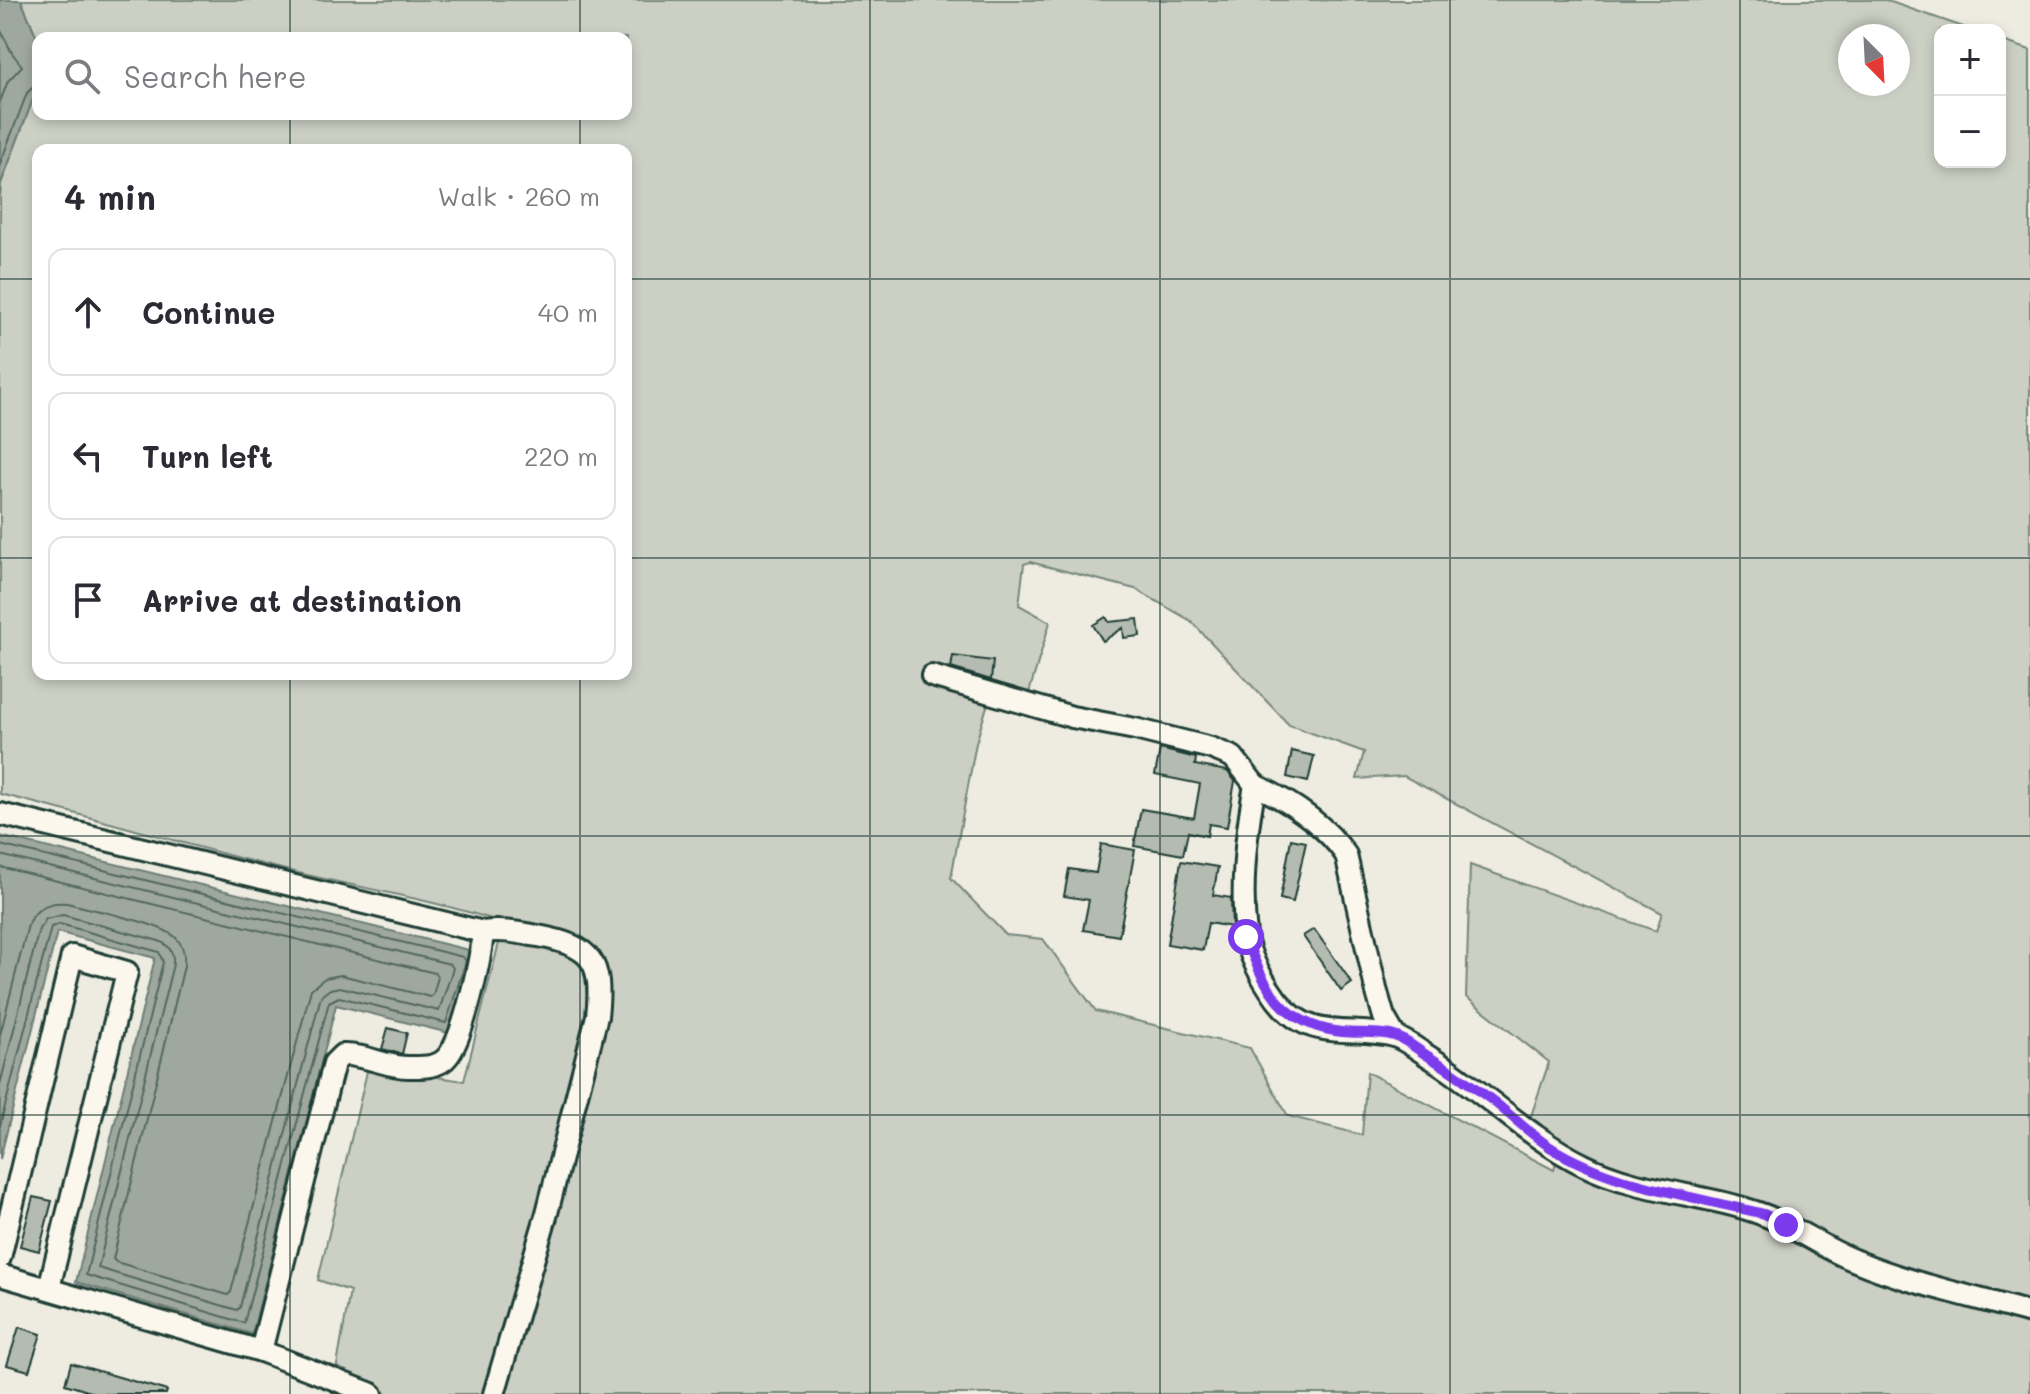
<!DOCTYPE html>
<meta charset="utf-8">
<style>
body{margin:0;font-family:Mali,sans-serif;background:#f2f2f3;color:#2b2b33}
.controls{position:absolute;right:24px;top:24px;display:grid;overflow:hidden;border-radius:16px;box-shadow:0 4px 12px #0003}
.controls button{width:72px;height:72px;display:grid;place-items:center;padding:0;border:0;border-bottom:2px solid #e1e1e2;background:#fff;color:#2b2b33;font:40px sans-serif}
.compass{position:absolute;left:1838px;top:24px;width:72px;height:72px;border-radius:50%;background:#fff;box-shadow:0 4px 12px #0003;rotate:156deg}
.stop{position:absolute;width:24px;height:24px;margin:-18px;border:6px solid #7c3aed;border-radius:50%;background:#fff}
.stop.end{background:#7c3aed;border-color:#fff;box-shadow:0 2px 8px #0008}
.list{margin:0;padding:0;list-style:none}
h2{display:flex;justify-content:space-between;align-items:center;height:104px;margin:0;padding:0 32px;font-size:34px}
h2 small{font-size:26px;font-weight:400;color:#7c7c81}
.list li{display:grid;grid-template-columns:52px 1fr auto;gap:24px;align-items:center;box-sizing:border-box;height:128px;margin:0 16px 16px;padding:0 16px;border:2px solid #e1e1e2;border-radius:16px}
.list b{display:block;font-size:30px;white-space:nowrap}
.list em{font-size:26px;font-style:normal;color:#7c7c81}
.icon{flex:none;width:44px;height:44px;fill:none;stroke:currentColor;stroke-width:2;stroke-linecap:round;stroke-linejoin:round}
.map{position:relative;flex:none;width:2030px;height:1394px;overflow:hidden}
.search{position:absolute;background:#fff;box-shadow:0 4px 12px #0003;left:32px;top:32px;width:600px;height:88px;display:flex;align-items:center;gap:20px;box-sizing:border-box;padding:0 28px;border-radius:16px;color:#7c7c81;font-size:30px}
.panel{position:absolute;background:#fff;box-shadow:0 4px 12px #0003;left:32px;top:144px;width:600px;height:536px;border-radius:16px}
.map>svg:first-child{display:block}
.green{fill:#cbcfc4;stroke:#75867c;stroke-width:2;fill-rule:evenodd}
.water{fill:#9fa89f;stroke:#6c7d74;stroke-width:2}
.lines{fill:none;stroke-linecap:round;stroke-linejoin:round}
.shore{stroke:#52685f;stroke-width:2}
.building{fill:#b4bbb0;stroke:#1f3d34;stroke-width:2}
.minor-casing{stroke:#1f3d34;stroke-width:26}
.minor{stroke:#fbf7ec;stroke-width:20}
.route{stroke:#7c3aed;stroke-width:10}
.grid{fill:none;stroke:#1f3d34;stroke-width:2;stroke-opacity:0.55}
</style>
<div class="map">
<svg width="2030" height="1394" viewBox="0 0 2030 1394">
<rect width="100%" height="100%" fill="#eeece1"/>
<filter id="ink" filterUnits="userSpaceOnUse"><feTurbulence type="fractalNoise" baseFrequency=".0125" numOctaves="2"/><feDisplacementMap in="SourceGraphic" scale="16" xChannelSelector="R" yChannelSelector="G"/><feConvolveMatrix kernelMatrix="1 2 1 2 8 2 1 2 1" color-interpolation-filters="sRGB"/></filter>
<g filter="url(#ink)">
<path class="green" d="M21,0h1864l87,30h-32v132h60v-122l30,10v1344h-1698l18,-103 -32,-11 50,-213 96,14 40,-158c-78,-26 -159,-37 -238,-58 -89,-23 -177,-49 -266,-71v-598l1,-12 37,-98v28h588v-76l-588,2zM1850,36h48v48h-48zM38,150h588v524h-588zM1030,562l105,27 56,32 98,104 75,27 -7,27 47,-3 258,137 -6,18 -186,-66 -4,132 83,65 -19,57 32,24 -8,27 -187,-98 -5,63 -74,-19 -38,-68 -154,-37 -53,-72 -37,-4 -55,-57 25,-135 12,-40 40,-7 22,-74 -31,-17 5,-41z"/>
<g class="water">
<polygon points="0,0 21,0 38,40 38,86 1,183 0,196"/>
<polygon points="0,836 477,952 453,1034 336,1005 252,1334 76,1282 155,958 57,932 0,1159"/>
</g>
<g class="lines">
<g class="shore">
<polyline points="0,29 12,53 22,66 8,81 0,102"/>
<polyline points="0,164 27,93 32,88 38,87"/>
<polyline points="0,845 463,957 466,961 446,1023 339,997 329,1002 244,1323 86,1275 163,962 159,952 60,924 51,927 0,1126"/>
<path d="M0,855l450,109 3,4 -14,43 -99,-24 -10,2 -9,7 -81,311 -3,3 -139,-42 75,-304c1,-11 -4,-19 -14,-23l-96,-26 -17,4 -7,10 -39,156"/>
<path d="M0,867l435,106 3,4 -5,18 -3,2 -89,-22 -16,3 -14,11 -80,303 -3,3 -112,-33 -3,-3 71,-293c1,-11 0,-21 -9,-29 -14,-14 -86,-28 -108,-34 -19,-2 -32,5 -39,22l-28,110"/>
</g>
</g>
<g class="building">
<polygon points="1106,617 1109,622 1138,619 1140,636 1124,638 1123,628 1103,641 1093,625"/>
<polygon points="953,656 993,661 991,680 951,668"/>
<polygon points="1160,749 1196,758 1195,765 1227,771 1235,781 1227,827 1209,824 1207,836 1188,832 1183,855 1134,846 1141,809 1194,818 1200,784 1155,775"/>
<polygon points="1292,751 1314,756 1308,782 1287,777"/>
<polygon points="1291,839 1306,842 1293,902 1280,899"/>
<polygon points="1101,844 1135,850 1119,936 1083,930 1089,900 1064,896 1069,869 1096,873"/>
<polygon points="1181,861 1218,867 1213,895 1231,898 1232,927 1208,923 1203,950 1167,944"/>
<polygon points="1314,929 1352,983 1341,991 1303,936"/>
<polygon points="388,1028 407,1033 402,1054 382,1049"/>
<polygon points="33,1197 52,1201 39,1251 20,1246"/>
<polygon points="19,1327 41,1334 29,1371 7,1365"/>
<polygon points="71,1363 167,1391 166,1394 97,1394 65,1384"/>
</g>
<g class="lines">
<defs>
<g id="minor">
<polyline points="932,676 1072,717 1135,729 1211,748 1233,757 1255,785"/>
<path d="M0,814l483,118c19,-3 37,1 55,4 55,10 65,26 59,80l-50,197 -53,181"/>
<path d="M1395,1036l-11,-19 -8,-28 -30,-134c-22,-32 -57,-54 -91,-70 -9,48 -15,101 -9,150 3,23 18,47 31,65 34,44 74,25 117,36 12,4 26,15 37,22 53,33 96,79 153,107 56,28 122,28 180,50 32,12 60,34 92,46 55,23 116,35 174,52"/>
<polyline points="0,1258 72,956 127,972 49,1288"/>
<polyline points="0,1275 261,1351 372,1394"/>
<path d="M261,1351l73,-288 8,-8c23,-1 44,12 66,12 14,0 31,1 40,-11 16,-20 33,-98 35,-124"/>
</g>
</defs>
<use href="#minor" class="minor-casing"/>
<use href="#minor" class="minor"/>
</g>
</g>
<g class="lines" filter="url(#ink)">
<path class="route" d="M1246,937c17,51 38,89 96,95 17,2 39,-1 55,5 11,4 21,13 31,19 22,14 44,29 65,45 19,15 36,32 57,46 61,39 144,49 214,67l22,11"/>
</g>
<path class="grid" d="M290,0v38M580,0v38M870,0v1394M1160,0v1394M1450,0v1394M1740,0v1394M290,114v36M580,114v36M0,279h38M626,279h1404M0,558h38M626,558h1404M290,674v720M580,674v720M0,836h2030M0,1115h2030"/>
</svg>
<div class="controls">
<button>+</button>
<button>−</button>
</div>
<svg class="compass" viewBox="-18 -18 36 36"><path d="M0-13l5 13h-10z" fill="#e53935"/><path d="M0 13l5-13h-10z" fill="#7c7c81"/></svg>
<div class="stop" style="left:1246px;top:937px"></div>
<div class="stop end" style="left:1786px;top:1225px"></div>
<div class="search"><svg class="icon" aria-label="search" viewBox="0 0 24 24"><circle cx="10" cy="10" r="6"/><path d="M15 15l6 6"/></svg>Search here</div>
<section class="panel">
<h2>4 min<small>Walk · 260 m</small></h2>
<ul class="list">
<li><svg class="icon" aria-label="ahead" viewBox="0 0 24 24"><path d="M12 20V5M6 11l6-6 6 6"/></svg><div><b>Continue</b></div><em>40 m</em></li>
<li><svg class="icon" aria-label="left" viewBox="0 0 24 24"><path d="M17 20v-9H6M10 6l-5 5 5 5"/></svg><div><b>Turn left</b></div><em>220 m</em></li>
<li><svg class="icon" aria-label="arrive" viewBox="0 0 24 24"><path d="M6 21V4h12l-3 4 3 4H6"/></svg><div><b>Arrive at destination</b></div></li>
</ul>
</section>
</div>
